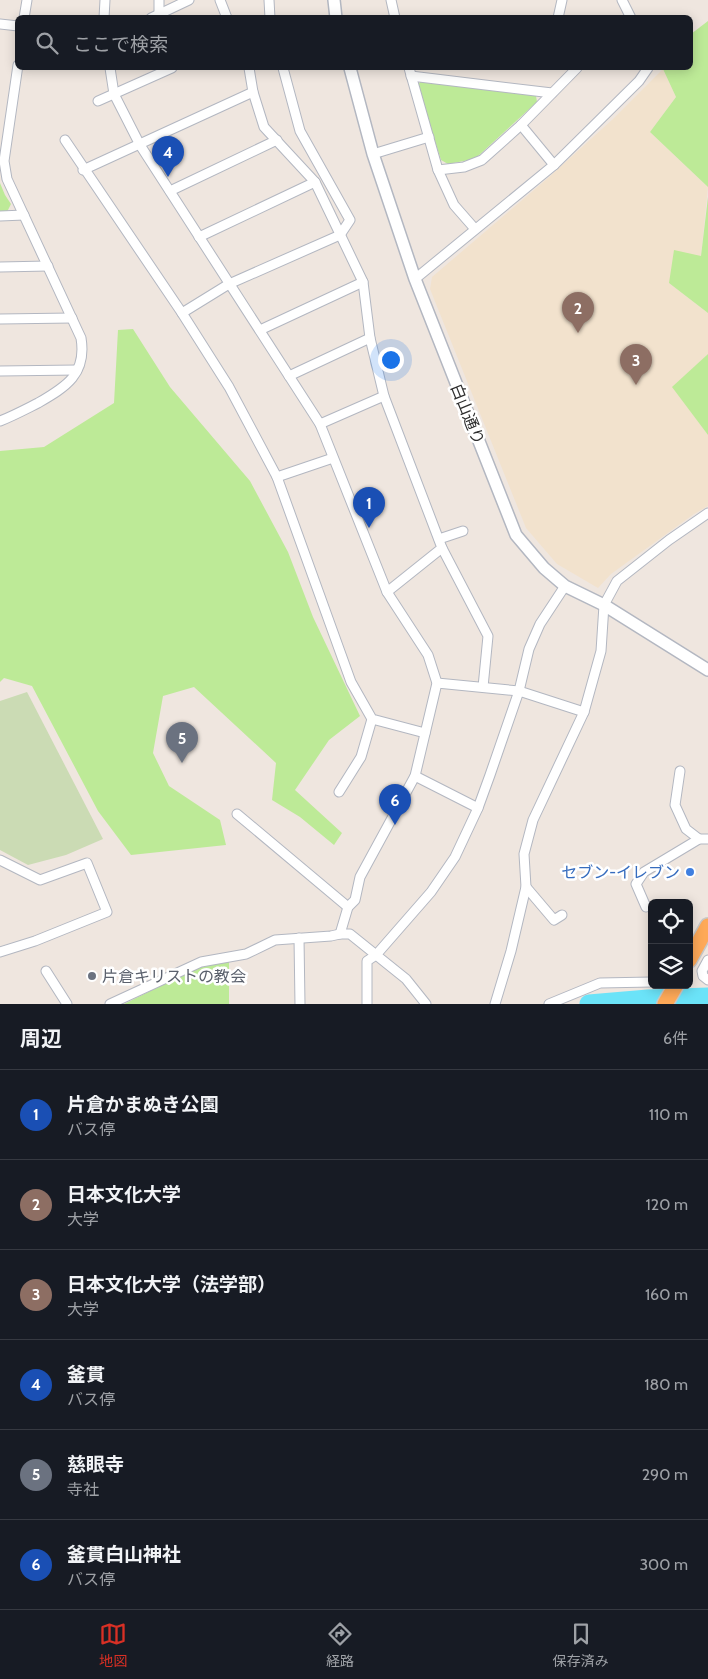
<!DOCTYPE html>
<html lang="ja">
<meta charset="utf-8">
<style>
body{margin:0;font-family:Cabin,"Noto Sans JP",sans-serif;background:#20242c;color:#f1f3f6}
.controls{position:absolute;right:15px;bottom:15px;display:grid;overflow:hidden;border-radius:8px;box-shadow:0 2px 12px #0003}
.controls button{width:45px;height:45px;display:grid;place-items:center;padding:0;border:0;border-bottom:1px solid #363941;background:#171b24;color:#f1f3f6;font:25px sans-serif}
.you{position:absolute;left:390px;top:359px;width:18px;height:18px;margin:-12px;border:4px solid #fff;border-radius:50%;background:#1a73e8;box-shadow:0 0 0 8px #1a73e833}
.badge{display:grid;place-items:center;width:32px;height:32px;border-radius:50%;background:#d93025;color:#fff;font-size:16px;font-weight:700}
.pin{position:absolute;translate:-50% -41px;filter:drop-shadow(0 1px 2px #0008)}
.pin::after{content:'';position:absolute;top:26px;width:18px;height:15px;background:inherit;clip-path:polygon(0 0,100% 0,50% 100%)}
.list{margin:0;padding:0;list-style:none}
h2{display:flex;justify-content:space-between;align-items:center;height:65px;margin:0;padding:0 20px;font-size:21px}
h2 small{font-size:16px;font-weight:400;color:#9ea1a6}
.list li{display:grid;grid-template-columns:32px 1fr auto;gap:15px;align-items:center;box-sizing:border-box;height:90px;padding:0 20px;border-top:1px solid #363941}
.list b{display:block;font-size:19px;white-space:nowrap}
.list p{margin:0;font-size:16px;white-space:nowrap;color:#9ea1a6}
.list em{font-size:16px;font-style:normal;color:#9ea1a6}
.icon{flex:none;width:28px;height:28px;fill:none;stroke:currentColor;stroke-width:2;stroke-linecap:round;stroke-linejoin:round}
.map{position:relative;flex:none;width:708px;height:1004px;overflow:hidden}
.search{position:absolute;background:#171b24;box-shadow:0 2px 12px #0003;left:15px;right:15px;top:15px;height:55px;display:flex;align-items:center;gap:12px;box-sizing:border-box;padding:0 18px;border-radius:8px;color:#9ea1a6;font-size:19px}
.sheet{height:605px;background:#171b24}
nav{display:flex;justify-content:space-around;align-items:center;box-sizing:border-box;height:70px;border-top:1px solid #363941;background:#171b24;font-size:14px;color:#9ea1a6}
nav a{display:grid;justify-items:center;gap:2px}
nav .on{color:#d93025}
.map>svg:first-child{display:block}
.education{fill:#f2e2cd}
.green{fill:#bdea97}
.cemetery{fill:#cbdbb4}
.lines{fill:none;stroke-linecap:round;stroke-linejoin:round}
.river{stroke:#6be3f8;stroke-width:19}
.minor-casing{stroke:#b3b7c1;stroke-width:11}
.tertiary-casing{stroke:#b3b7c1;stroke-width:14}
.trunk-casing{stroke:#c8c8c8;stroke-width:18}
.minor{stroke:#fff;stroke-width:9}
.tertiary{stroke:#fff;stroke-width:11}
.trunk{stroke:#fea958;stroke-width:15}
.shop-dot{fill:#3f7fe0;stroke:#fff;stroke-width:2}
.worship-dot{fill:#6b7280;stroke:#fff;stroke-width:2}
.labels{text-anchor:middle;stroke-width:5;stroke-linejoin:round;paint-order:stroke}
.street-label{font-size:16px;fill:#2d2d2d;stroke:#fff}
.shop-label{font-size:16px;fill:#366cbe;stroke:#fff;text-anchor:end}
.worship-label{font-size:16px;fill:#5b616d;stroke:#fff;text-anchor:start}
</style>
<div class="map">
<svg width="708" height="1004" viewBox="0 0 708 1004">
<rect width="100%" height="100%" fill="#efe6df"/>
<polygon class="education" points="663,69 676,97 650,132 708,187 701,256 669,283 708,313 708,354 673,387 708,435 708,506 694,514 611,574 598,588 557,564 526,528 430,289 432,277 548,178 613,119"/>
<g class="green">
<polygon points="708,21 708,187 650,132 676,97 663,69 664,68 690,68 691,34"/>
<polygon points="421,81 536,96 537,102 477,157 469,160 448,164 441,160 417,86"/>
<polygon points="0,183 5,195 11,204 7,212 0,212"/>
<polygon points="708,197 708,313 669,283 674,250 701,256"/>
<polygon points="133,329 170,387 250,481 288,552 313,617 360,716 329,740 295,790 342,833 334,845 300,817 272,800 276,763 194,687 163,696 153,753 169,786 220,820 226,845 131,855 98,811 32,686 4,678 0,682 0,451 44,447 114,403 118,330"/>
<polygon points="708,354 708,435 672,387"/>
<polygon points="229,960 229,1004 124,1004 207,963"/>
</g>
<polygon class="cemetery" points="27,692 103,839 66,855 28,865 0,850 0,701"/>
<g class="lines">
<polyline class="river" points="589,1004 648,999 708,997"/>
<defs>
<g id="minor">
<polyline points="159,0 159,14"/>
<polyline points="220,0 227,18"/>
<polyline points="269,0 270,18"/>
<polyline points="391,0 395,18"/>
<polyline points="622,0 631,18"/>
<polyline points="24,18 27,0"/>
<polyline points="104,18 105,0"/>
<polyline points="151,18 189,0"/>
<polyline points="558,18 562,0"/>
<polyline points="0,24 18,26"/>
<polyline points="110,68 114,94 140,145 320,424 387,592 428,655 437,683 415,776 360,877 355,900 348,907 340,934 350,934 406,979 426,1004"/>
<polyline points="249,68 253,92 264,127 315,182 363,282 370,338 384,396 442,548 387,592"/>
<polyline points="409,68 438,170 454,205 475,229"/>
<polyline points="411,76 552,93"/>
<polyline points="98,101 172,68"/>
<polyline points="521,125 554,165"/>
<polyline points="65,140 182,313 229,387 277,477 351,682 372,719 425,733"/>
<polyline points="373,154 429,137"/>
<polyline points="83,170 253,92"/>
<polyline points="438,170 464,167 482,160 521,125 577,68"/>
<polyline points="170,191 277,140"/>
<polyline points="0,216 24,215"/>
<polyline points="199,237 315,182"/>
<polyline points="0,267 48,266"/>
<polyline points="415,279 554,165 639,81 648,68"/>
<polyline points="182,313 229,284 340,235 350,220 300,131 283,68"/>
<polyline points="0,319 72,318"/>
<polyline points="260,330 363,282"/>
<polyline points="0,371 77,370"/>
<polyline points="289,376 370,338"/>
<path d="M0,421c13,-5 26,-12 38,-18 28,-16 49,-29 43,-65l-74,-159 -3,-18 14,-96"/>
<polyline points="320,424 384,396"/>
<polyline points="277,477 333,458"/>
<polyline points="439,539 463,531"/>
<polyline points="442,548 488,636 483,687"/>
<polyline points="437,683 519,691 584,712"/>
<polyline points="680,771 675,805 686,829 699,839"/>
<polyline points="415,776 478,808"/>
<polyline points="339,792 361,757 372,719"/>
<polyline points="237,814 348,907"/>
<polyline points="0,860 40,880 87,863 107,912 35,941 0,952"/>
<polyline points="526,887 554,920 562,915"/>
<polyline points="646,907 636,884 644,872 699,839 708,839"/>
<polyline points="299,938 300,1004"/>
<polyline points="708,960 702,971 703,976 708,980"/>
<polyline points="46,971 67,1004"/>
<polyline points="110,1004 201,962 246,954 275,940 331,936 340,934"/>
<polyline points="367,1004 367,961 376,955 431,892 455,857 478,808 490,775 519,691 529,649 540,624 565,586"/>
<polyline points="495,1004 511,951 526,887 524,854 533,820 584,712 601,651 604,605 617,581 669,540 708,513"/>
<polyline points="549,1004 600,983 652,982"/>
</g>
<g id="tertiary">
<polyline points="334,0 336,18"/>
<polyline points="350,68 373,154 415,279 516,535 544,568 565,586 604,605 708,670"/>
</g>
<g id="trunk">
<polyline points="689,960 708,926"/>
<polyline points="665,1004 676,985"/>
</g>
</defs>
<use href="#minor" class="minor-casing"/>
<use href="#tertiary" class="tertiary-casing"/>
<use href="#trunk" class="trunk-casing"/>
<use href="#minor" class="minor"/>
<use href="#tertiary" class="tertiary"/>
<use href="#trunk" class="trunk"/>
</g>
<circle class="shop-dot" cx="690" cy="872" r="5"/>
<circle class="worship-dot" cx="92" cy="976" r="5"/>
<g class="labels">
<g class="street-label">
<text transform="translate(468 414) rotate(68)" y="6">白山通り</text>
</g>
<g class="shop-label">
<text x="680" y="878">セブン-イレブン</text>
</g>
<g class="worship-label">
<text x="102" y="982">片倉キリストの教会</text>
</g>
</g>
</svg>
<div class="controls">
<button><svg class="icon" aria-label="locate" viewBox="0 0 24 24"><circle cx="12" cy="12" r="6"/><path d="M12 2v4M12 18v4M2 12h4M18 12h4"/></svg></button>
<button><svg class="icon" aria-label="layers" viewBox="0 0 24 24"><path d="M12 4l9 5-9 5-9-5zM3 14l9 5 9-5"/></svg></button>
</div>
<div class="you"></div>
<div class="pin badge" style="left:369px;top:528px;background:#1a4fb4">1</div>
<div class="pin badge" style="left:578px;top:333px;background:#8d6e63">2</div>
<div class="pin badge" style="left:636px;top:385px;background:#8d6e63">3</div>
<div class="pin badge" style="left:168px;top:177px;background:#1a4fb4">4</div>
<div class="pin badge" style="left:182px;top:763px;background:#6b7280">5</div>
<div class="pin badge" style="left:395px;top:825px;background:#1a4fb4">6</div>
<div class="search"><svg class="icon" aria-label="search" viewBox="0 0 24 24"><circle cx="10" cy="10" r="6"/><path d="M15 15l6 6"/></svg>ここで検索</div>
</div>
<section class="sheet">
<h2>周辺<small>6件</small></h2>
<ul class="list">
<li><span class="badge" style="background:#1a4fb4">1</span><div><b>片倉かまぬき公園</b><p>バス停</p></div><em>110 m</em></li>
<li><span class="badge" style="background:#8d6e63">2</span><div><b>日本文化大学</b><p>大学</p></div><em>120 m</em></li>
<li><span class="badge" style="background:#8d6e63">3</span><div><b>日本文化大学（法学部）</b><p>大学</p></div><em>160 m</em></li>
<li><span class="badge" style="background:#1a4fb4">4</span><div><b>釜貫</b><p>バス停</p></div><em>180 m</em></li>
<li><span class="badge" style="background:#6b7280">5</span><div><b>慈眼寺</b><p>寺社</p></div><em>290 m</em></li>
<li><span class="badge" style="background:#1a4fb4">6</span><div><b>釜貫白山神社</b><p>バス停</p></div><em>300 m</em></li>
</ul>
</section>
<nav>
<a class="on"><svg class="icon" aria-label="map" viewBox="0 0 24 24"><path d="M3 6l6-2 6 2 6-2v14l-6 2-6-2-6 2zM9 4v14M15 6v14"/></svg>地図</a>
<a><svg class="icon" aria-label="directions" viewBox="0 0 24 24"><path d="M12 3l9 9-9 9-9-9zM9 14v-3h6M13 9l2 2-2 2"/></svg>経路</a>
<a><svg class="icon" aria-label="saved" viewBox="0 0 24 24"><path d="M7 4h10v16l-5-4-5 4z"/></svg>保存済み</a>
</nav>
